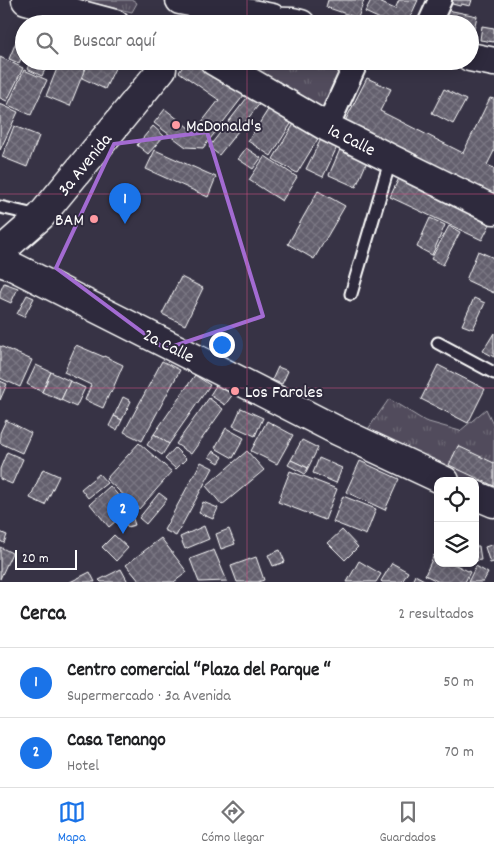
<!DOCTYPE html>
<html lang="es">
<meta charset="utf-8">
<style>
body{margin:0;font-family:Dekko,sans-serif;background:#f6f6f6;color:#202124}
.controls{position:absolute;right:15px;bottom:15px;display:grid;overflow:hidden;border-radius:10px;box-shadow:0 2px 12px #0003}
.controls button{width:45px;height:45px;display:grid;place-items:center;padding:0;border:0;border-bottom:1px solid #e0e0e0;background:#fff;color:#202124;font:25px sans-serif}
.scale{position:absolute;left:15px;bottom:12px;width:62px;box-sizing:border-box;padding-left:5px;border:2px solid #fff;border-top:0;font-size:14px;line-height:18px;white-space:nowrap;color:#fff;-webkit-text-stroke:4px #2f2a3d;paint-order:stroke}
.you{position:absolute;left:221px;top:344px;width:18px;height:18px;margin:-12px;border:4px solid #fff;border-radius:50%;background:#1a73e8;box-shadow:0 0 0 8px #1a73e833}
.badge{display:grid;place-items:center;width:32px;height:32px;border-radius:50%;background:#1a73e8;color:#fff;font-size:16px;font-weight:700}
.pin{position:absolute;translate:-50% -41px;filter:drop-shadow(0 1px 2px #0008)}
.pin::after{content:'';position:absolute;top:26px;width:18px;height:15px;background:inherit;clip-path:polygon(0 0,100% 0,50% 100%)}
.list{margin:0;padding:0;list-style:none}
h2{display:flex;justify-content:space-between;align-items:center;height:65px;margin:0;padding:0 20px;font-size:21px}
h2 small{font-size:16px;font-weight:400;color:#757577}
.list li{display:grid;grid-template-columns:32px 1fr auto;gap:15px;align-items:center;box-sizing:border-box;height:70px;padding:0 20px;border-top:1px solid #e0e0e0}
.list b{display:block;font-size:19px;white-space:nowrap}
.list p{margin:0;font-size:16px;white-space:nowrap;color:#757577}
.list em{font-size:16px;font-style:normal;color:#757577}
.icon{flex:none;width:28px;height:28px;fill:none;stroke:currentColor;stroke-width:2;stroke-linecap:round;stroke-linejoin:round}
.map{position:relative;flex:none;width:494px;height:582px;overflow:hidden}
.search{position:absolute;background:#fff;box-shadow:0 2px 12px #0003;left:15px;right:15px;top:15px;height:55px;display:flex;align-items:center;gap:12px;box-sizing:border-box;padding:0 18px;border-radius:28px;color:#757577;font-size:19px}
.sheet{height:205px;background:#fff}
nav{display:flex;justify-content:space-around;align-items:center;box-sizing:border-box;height:70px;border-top:1px solid #e0e0e0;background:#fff;font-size:14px;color:#757577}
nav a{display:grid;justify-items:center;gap:2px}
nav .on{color:#1a73e8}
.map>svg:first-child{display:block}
.grass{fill:url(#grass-tufts);stroke:#a8a6ae}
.building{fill:url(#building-cross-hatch);stroke:#fff}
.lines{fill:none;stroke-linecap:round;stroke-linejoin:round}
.secondary-tunnel{stroke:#4b4758;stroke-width:28;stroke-dasharray:28 14;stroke-linecap:butt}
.service-casing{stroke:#fff;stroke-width:15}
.minor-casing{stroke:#fff;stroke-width:26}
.tertiary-casing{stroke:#fff;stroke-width:31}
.secondary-casing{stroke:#fff;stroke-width:31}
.service{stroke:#2f2a3d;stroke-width:11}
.minor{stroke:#2f2a3d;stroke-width:22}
.tertiary{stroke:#2f2a3d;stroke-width:28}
.secondary{stroke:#2f2a3d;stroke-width:28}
.marked{fill:none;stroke:#a36bd2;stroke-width:4;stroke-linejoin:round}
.grid{fill:none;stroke:#d15284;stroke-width:1;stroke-opacity:0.55}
.poi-dot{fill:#ff9aa2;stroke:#2f2a3d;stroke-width:2}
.labels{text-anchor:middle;stroke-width:4;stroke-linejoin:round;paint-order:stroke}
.poi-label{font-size:18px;fill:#fff;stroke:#2f2a3d;text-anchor:start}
.street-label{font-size:18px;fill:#fff;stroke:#2f2a3d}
</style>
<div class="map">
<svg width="494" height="582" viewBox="0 0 494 582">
<defs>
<pattern id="grass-tufts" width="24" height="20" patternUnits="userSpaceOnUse" patternTransform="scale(1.25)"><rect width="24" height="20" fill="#514c5c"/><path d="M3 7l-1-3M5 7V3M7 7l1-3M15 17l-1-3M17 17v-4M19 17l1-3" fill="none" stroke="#6b6774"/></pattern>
<pattern id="building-cross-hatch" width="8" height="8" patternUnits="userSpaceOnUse" patternTransform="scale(1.25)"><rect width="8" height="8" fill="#635f6d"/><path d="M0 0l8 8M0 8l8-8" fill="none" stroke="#7a7783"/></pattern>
</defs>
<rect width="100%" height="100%" fill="#373345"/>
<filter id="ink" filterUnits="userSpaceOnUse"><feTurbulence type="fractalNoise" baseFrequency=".02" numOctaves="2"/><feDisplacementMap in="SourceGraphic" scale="10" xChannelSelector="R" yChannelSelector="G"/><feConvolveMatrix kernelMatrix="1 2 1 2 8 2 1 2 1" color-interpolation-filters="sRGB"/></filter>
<g filter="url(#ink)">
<g class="grass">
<polygon points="80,0 133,0 137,3 132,12"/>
<polygon points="241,61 345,61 323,115 281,83"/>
<polygon points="389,399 425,421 460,431 486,409 494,426 494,495 475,486 475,481 463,481 395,450 366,432"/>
</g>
<g class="building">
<polygon points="328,0 364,0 358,18 326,7"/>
<polygon points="371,0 375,0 395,9 399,0 418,0 407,24 391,24 365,12"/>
<polygon points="445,0 472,0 470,6 461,4 460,6 444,2"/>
<polygon points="438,8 477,16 472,39 470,38 470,24 435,24"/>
<polygon points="482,26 494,28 494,42 480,40"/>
<polygon points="18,37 24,39 24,53 19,63 9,59"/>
<polygon points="0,57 23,68 7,101 0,98"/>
<polygon points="31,61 49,61 42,76 27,69"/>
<polygon points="60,61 88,61 70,106 46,96"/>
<polygon points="89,61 116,61 118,62 105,89 82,78"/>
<polygon points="187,61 207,61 248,90 203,148 186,147 154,123 165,109 194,132 219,100 179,72"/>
<polygon points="24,70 47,80 31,115 8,105"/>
<polygon points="367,78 391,89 380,111 463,153 490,98 494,99 494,151 487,165 494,168 494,201 343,125"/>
<polygon points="444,89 466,100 453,124 432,113"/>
<polygon points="250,94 261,102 219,155 209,147"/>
<polygon points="0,104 18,112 0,150"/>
<polygon points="271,105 294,119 271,156 248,141"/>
<polygon points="298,117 322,132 297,173 273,159"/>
<polygon points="14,126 39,136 27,167 2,157"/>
<polygon points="153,126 164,136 148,154 137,145"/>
<polygon points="345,138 372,150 356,187 329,175"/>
<polygon points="321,139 337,147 323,177 306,169"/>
<polygon points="246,148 261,158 253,169 238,159"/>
<polygon points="155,150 216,177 208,197 146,169"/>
<polygon points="265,156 297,177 282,201 249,180"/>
<polygon points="400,176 492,220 482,240 390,197"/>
<polygon points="318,191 345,206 314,259 288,244"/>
<polygon points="430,218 445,225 432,255 417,247"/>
<polygon points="449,226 460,232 443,265 431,259"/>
<polygon points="478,251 494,258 494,293 466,280"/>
<polygon points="181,277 203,288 185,325 162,314"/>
<polygon points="4,283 18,288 11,303 0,298 0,292"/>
<polygon points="27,295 34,298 24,317 17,314"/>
<polygon points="474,298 485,303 473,329 462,325"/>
<polygon points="494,333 494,357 483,351"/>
<polygon points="76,345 104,357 104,356 123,365 111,393 110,392 103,408 85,400 91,385 64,372"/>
<polygon points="0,346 32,360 20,387 0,378"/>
<polygon points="162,361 180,370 142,441 124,432"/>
<polygon points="36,365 51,372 42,392 27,384"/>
<polygon points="438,365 485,389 468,423 421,399"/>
<polygon points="278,367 288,371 282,384 272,380"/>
<polygon points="51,372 70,381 61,400 42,392"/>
<polygon points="195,375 210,385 169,444 154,434"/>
<polygon points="0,381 7,384 0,400"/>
<polygon points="70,381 85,388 76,407 61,400"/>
<polygon points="217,384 233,394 225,405 210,395"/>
<polygon points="123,397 131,401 122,420 114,416"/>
<polygon points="209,398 223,409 191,454 176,444"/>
<polygon points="241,408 263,418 255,436 233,426"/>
<polygon points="114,416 122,420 117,430 109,426"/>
<polygon points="6,420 31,433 22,453 0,443 0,433"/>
<polygon points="267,421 293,435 277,464 251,451"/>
<polygon points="226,428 244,438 233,458 215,448"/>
<polygon points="154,434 169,444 162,455 147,445"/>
<polygon points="302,440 318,448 308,468 291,460"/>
<polygon points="139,443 172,472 139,509 106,479"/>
<polygon points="458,446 494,463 494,486 449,465"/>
<polygon points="175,448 186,459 176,469 165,459"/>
<polygon points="213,451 223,457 219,463 209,457"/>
<polygon points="247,451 264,470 222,505 206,486"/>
<polygon points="7,452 23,459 12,484 0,479 0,469"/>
<polygon points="319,458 342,468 336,483 313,473"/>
<polygon points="291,460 308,468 305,474 288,465"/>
<polygon points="360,461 399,479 385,510 346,492"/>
<polygon points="201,462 213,468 176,536 164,530"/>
<polygon points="43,469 59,476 45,505 30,498"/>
<polygon points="290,471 337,489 325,520 278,502"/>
<polygon points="99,474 107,483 88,498 81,489"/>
<polygon points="110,486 130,509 109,527 90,504"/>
<polygon points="159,493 167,499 146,524 139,518"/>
<polygon points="343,496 376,509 366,535 333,522"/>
<polygon points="203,502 218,508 213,519 199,513"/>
<polygon points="132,516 135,525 127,527 125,518"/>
<polygon points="204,526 209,539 185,549 180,537"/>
<polygon points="229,529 235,544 221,549 216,534"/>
<polygon points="342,530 358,547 345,560 328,543"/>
<polygon points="0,532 7,535 4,543 0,541"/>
<polygon points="114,535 128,548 116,561 102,547"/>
<polygon points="161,538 187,572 174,582 140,582 126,565"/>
<polygon points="494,544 494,562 490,563 485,547"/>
<polygon points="475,546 479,546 481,560 475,561"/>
<polygon points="0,547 12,553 0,579"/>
<polygon points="214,550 227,581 199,582 190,559"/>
<polygon points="280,550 285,562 273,566 268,555"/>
<polygon points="434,555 438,557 438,563 452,563 470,572 465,582 439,582 425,575"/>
<polygon points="256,557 264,580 258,582 237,582 231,566"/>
<polygon points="359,561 381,574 376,582 347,582"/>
<polygon points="392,563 408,572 402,582 382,582 381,581"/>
<polygon points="476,566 488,573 483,582 468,582"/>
<polygon points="121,569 128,582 101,582 99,580"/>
<polygon points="90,572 95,582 70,582"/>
<polygon points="415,575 428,582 412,582"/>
</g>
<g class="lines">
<polyline class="secondary-tunnel" points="219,24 244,21"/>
<defs>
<g id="service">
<polyline points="0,207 39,216"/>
<polyline points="351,294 391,158"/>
<polyline points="438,343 494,373"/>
</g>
<g id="minor">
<polyline points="429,24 440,0"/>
<polyline points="327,127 357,61"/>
</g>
<g id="tertiary">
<polyline points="180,0 272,18"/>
<polyline points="0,262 12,266 252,387 338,431 445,481"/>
<polyline points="475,495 494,503"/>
</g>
<g id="secondary">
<polyline points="26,0 115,24"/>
<polyline points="244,21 293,22 301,24"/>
<polyline points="470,57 494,62"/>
<polyline points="214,61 327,127 494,210"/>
<polyline points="0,252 41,216 162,69"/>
</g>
</defs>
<use href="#service" class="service-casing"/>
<use href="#minor" class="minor-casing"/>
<use href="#tertiary" class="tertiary-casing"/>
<use href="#secondary" class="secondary-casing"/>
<use href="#service" class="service"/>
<use href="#minor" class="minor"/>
<use href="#tertiary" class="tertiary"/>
<use href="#secondary" class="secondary"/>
</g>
</g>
<path class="marked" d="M207,132l56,184 -98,33 -109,-81 58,-124z"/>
<path class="grid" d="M247,0v24M247,61v521M0,194h494M0,388h494"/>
<g class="poi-dot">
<circle cx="176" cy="125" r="5"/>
<circle cx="94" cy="219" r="5"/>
<circle cx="235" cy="391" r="5"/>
</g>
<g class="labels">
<g class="poi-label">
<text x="186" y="131">McDonald's</text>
<text x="84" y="225" text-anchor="end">BAM</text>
<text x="245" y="397">Los Faroles</text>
</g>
<g class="street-label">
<text transform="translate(352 139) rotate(27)" y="6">1a Calle</text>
<text transform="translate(84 164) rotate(-51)" y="6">3a Avenida</text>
<text transform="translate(169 345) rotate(27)" y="6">2a Calle</text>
</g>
</g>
</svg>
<div class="controls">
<button><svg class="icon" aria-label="locate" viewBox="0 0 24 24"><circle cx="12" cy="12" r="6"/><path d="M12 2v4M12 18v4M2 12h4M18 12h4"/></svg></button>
<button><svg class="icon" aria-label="layers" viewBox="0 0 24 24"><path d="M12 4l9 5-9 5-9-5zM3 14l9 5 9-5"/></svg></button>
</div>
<div class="scale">20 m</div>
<div class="you"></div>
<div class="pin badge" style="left:125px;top:224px">1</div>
<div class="pin badge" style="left:123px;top:534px">2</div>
<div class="search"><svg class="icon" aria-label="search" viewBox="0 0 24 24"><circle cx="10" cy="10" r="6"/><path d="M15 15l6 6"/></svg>Buscar aquí</div>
</div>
<section class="sheet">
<h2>Cerca<small>2 resultados</small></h2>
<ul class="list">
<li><span class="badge">1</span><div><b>Centro comercial “Plaza del Parque “</b><p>Supermercado · 3a Avenida</p></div><em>50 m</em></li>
<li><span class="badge">2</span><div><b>Casa Tenango</b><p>Hotel</p></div><em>70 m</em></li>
</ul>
</section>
<nav>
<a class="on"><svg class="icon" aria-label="map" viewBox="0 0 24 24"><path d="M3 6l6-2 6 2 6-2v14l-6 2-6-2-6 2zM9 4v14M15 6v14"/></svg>Mapa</a>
<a><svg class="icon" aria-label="directions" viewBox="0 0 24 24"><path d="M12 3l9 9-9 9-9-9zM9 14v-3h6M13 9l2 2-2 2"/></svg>Cómo llegar</a>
<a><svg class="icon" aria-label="saved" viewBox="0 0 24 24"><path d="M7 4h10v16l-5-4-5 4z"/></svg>Guardados</a>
</nav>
